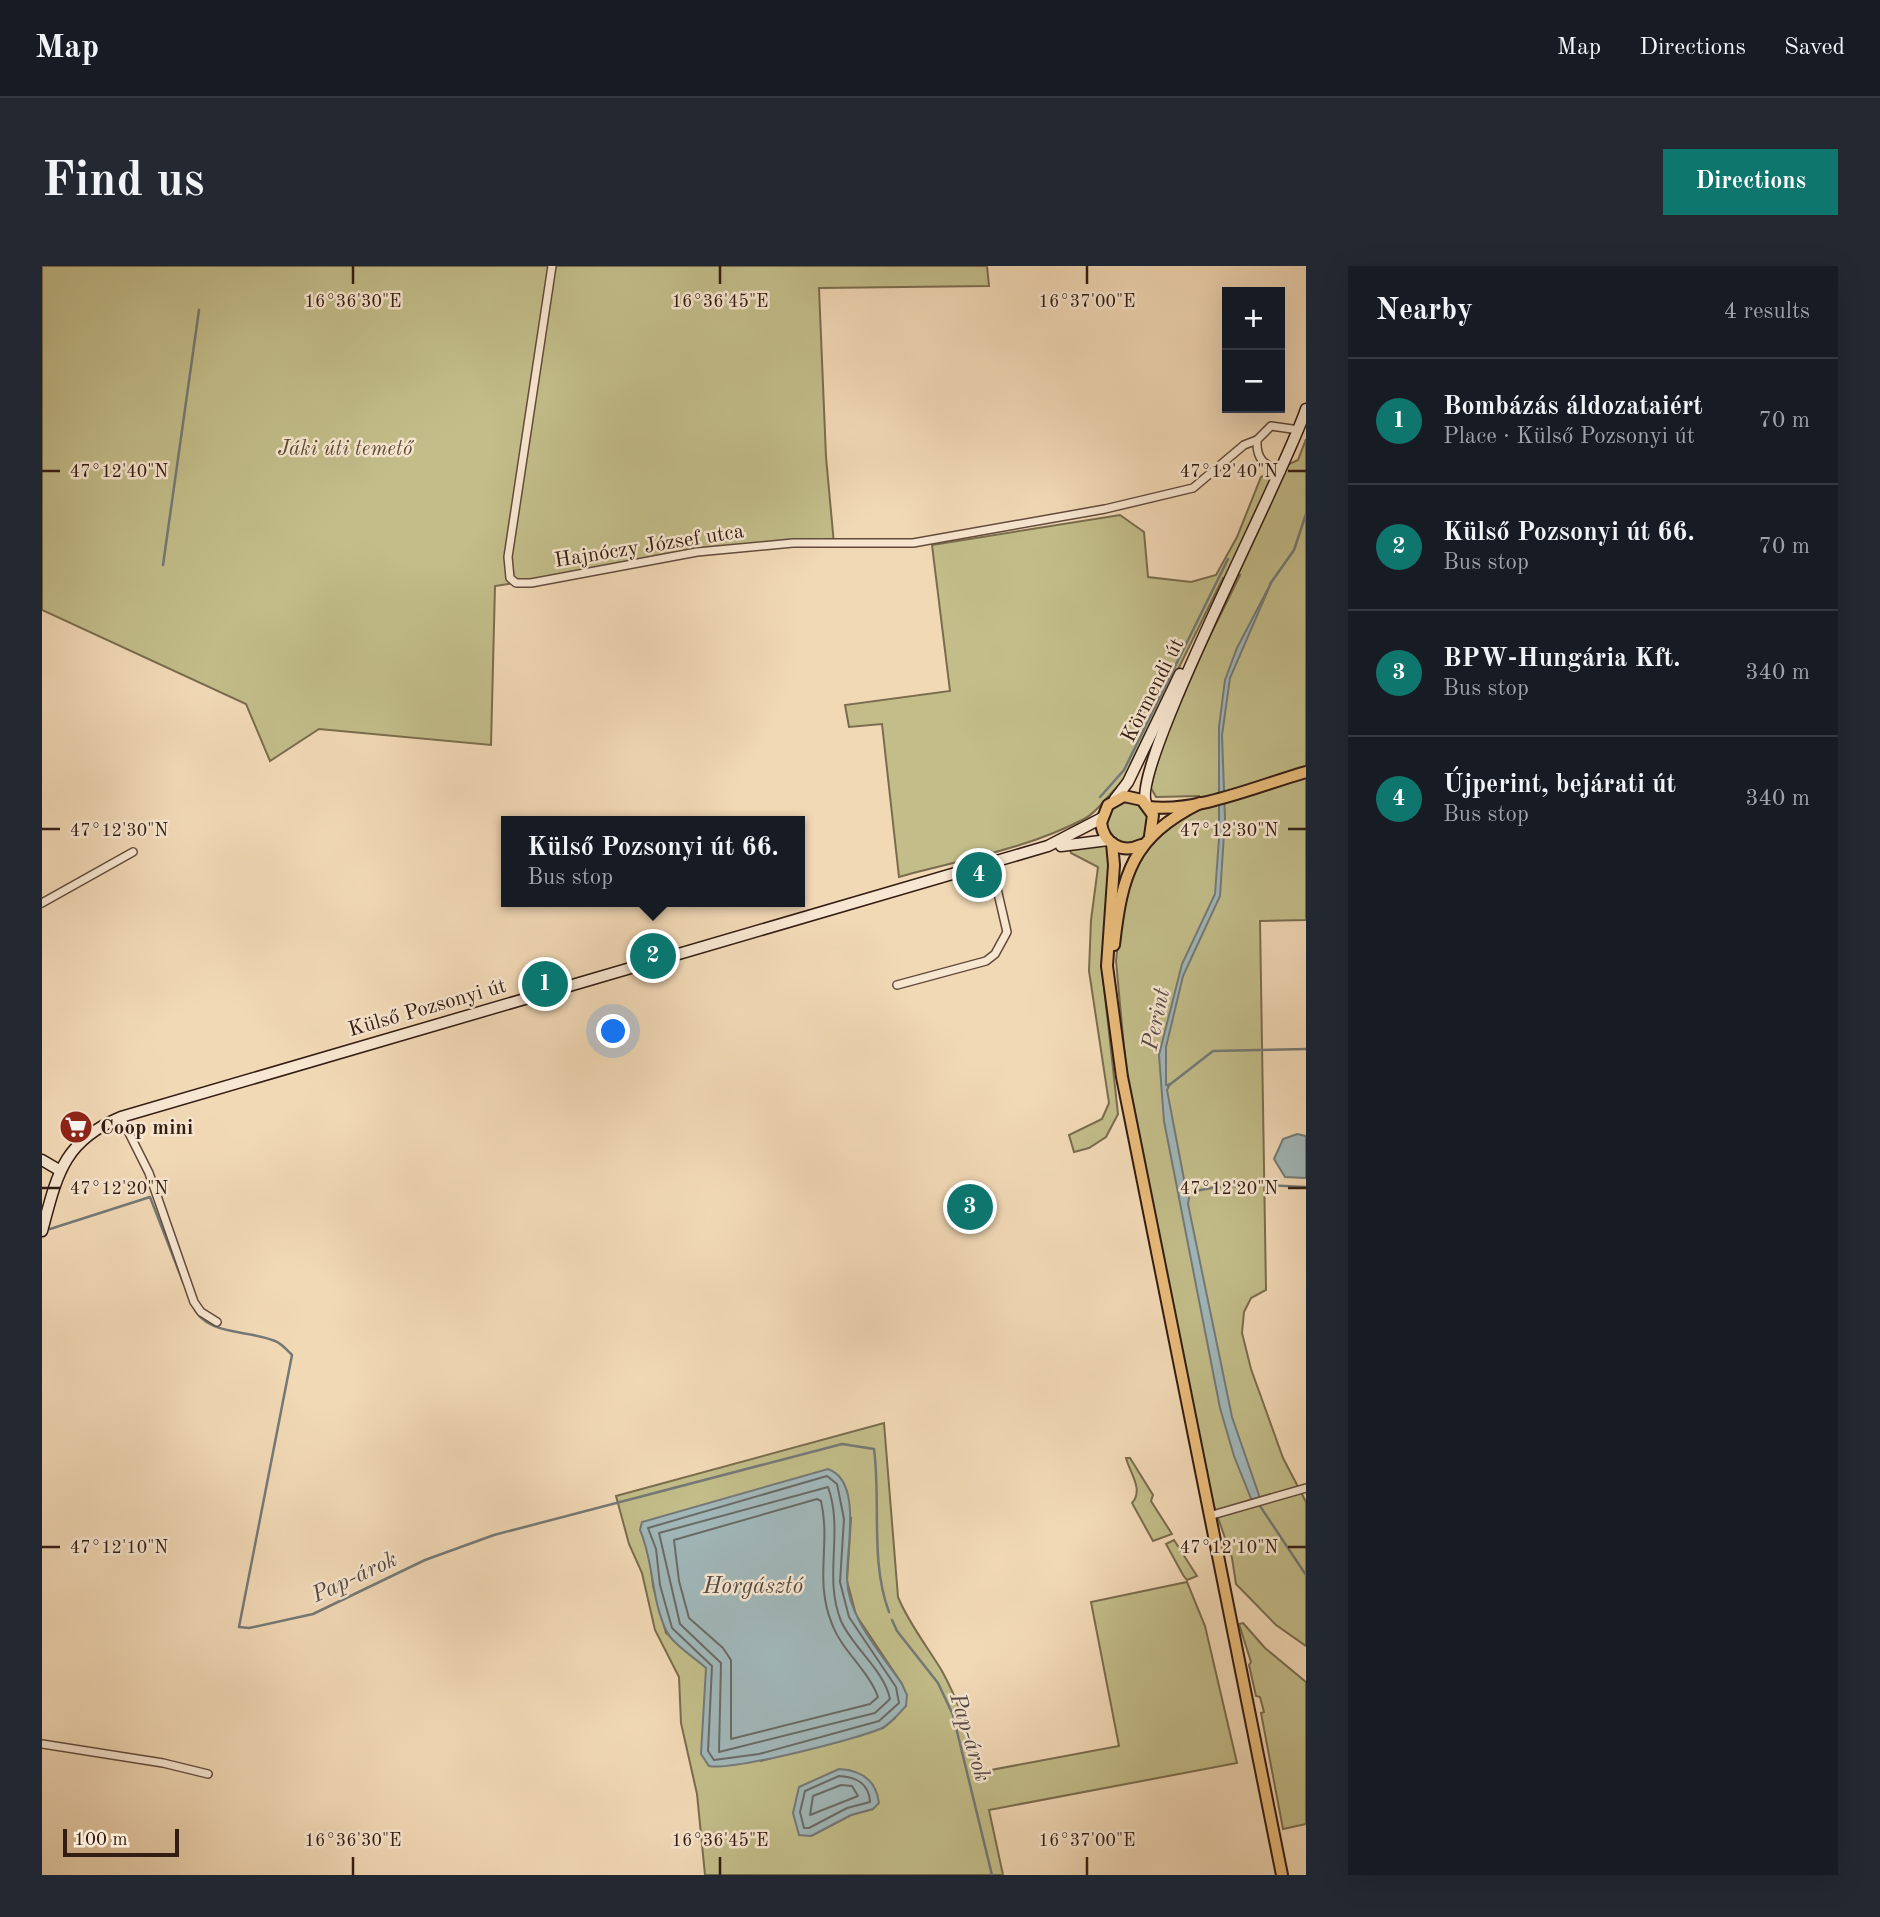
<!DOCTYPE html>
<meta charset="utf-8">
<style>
body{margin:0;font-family:"Old Standard TT",serif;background:#242831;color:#f1f3f6}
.controls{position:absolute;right:21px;top:21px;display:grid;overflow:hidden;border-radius:0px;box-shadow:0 7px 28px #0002}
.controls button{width:63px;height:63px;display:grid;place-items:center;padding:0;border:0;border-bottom:2px solid #363941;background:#171b24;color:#f1f3f6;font:35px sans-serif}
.scale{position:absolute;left:21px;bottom:18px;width:116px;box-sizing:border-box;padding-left:7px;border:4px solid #331c13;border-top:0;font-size:19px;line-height:24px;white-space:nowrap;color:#331c13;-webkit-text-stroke:5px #f7e6d0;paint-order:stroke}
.you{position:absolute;left:572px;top:766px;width:24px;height:24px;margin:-18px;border:5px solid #fff;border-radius:50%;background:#1a73e8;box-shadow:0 0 0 10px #1a73e833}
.badge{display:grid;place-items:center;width:46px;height:46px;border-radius:50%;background:#0f766e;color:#fff;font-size:23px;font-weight:700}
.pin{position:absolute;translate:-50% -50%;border:4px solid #fff;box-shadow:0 2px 7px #0006}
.popup{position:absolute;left:459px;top:550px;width:304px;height:91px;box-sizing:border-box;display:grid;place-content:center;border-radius:0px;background:#171b24;filter:drop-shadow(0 2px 5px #0005);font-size:23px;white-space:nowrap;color:#9ea1a6}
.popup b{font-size:26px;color:#f1f3f6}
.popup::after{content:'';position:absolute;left:50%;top:100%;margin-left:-14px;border:14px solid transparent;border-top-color:#171b24}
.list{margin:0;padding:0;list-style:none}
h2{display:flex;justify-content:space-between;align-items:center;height:91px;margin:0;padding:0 28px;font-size:30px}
h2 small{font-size:23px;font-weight:400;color:#9ea1a6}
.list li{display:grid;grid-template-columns:46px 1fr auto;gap:21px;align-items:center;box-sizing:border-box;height:126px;padding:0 28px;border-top:2px solid #363941}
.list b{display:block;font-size:26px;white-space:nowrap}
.list p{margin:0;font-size:23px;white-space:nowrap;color:#9ea1a6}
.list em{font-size:23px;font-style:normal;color:#9ea1a6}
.map{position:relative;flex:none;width:1264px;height:1609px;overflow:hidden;border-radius:0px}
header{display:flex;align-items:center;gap:42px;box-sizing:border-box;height:98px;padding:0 35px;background:#171b24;border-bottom:2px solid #363941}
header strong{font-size:33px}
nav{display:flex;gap:38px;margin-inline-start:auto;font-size:24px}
.intro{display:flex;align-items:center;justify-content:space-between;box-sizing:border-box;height:168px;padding:0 42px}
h1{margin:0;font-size:49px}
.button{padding:18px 32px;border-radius:0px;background:#0f766e;color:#fff;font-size:24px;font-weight:700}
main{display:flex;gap:42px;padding:0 42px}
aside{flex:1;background:#171b24;border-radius:0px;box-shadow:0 7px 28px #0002}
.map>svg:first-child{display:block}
.green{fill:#c2bd89;stroke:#7a6c4e;stroke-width:2;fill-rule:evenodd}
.water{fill:#a0b7b9;stroke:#747977;stroke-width:2}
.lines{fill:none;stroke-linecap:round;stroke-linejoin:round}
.shore{stroke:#6a6a66;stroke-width:2}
.stream{stroke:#747977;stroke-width:2.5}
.street-casing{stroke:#634b3c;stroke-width:10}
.secondary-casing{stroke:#331c13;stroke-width:13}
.primary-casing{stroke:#331c13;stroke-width:14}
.street{stroke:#f7e6d0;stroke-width:7}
.secondary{stroke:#f7e6d0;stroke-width:10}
.primary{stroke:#e9bc7b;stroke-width:10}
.ticks{fill:none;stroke:#331c13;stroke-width:2.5}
.labels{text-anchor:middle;stroke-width:5;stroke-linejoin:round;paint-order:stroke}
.park-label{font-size:21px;font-style:italic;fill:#5e4c36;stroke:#f7e6d0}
.street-label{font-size:21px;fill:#331c13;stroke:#f7e6d0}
.poi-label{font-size:21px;font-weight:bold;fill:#331c13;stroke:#f7e6d0;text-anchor:start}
.water-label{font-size:23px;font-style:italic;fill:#544a45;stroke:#f7e6d0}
.ticks-label{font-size:18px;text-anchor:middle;fill:#331c13;stroke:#f7e6d0;stroke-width:5;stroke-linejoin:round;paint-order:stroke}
</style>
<header>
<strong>Map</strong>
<nav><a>Map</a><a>Directions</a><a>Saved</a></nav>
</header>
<div class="intro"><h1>Find us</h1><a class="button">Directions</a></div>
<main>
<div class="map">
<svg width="1264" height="1609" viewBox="0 0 1264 1609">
<rect width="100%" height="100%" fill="#f2d9b6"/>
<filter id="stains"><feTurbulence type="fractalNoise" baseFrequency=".00286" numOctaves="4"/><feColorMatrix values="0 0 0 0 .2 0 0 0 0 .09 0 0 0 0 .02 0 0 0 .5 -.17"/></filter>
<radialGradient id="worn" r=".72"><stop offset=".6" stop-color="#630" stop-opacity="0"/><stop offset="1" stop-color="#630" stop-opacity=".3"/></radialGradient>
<g class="green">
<polygon points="0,0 945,0 947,20 777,22 784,191 792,278 715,279 453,320 449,479 277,463 228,495 204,438 0,344"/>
<path d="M1264,173v481l-46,1 6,369 -15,8 -7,14 -2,21 9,36 32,89 23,44v144l-30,-21 -40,-41 -4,-26 -22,-63 -84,-426 -10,-108 5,-47 13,-52 44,-44 22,-12 -1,-10 -43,1 -5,-9c16,-75 56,-144 89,-213l-17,3 -101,205c-15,11 -22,28 -38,36 -57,30 -124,41 -185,58l-17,-153 -33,3 -4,-22 105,-14 -18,-146 188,-30 24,17 4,45 43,5 25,-7 21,-38 24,-60 37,-17z"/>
<circle cx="1086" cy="557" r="22"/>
<polygon points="1063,578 1068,583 1061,712 1076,848 1064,871 1047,882 1032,886 1027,869 1060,853 1067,837 1047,705 1049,654 1056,601 1029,587 1027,579"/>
<path d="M842,1157l14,174c11,27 29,49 44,74 17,31 29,67 38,101l139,-26 -28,-144 96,-20 18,44 32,137 -248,47 14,65h-298l-8,-81 -16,-71 -2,-46 -24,-47 -13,-57 -13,-29 -13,-48zM809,1252l-4,63 9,34 46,69 -7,34 -12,10 -122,33 -55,-66v-28l-40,-34 -13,-47 -4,-35zM831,1520v23l-22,6 -40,21z"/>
<path d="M1084,1192h4l23,37 -2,6 21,33 -19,7 -21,-38c12,-13 -2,-30 -6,-45z"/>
<polygon points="1132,1274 1155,1310 1145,1314 1141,1309 1124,1278"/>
<polygon points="1201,1357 1223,1382 1264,1416 1264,1558 1241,1563 1219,1447 1222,1446 1218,1431 1214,1430 1207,1399 1209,1396 1197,1358"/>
</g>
<g class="water">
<polygon points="1230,315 1188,412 1180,469 1183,552 1178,630 1141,710 1124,781 1124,819 1128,818 1125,824 1144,924 1148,926 1146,938 1190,1151 1220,1238 1212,1240 1192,1190 1178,1142 1122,855 1117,789 1140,698 1173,628 1177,573 1177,461 1183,414 1195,382"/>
<polygon points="1255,868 1264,870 1264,912 1243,911 1232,893 1241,873"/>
<path d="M786,1203c35,12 18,81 19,110 1,39 34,74 55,105l5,11 -1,11c-7,7 -14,17 -24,22 -23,11 -151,43 -173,38l-8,-12 5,-86c-12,-11 -34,-24 -40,-38 -15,-31 -12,-68 -26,-100l2,-8z"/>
<path d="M797,1503c21,1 37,10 40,34l-6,6 -22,6 -40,21 -12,-1 -6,-22 6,-26z"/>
</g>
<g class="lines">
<g class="shore">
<polygon points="785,1210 795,1218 802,1253 798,1316 807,1351 854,1421 857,1437 837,1455 717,1488 672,1494 666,1485 670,1400 630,1362 618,1319 614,1283 606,1262"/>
<path d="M786,1221c16,44 -5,90 13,134 12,27 43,49 49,78l-15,14 -156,39 2,-89 -41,-39 -21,-91z"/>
<path d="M775,1233l4,2c10,43 -7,79 11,123 10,27 37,47 46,73l-8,7 -139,35v-79l-8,-12 -34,-30 -10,-37 -5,-41z"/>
<path d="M797,1510c17,1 30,7 31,26l-23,6 -38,20h-5l-4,-16 5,-21z"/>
<polygon points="799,1519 810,1520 816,1530 768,1549 771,1530"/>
</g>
<g class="stream">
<polyline points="121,299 157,44"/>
<polyline points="1228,318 1252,284 1264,248"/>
<polyline points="1058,531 1082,504 1186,293"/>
<polyline points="1126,820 1171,785 1264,783"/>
<polyline points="1223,919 1264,921"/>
<polyline points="1148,926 1175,921 1214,919"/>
<polyline points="8,963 108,931 141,1016"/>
<path d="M150,1038c13,33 55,25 83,37 6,2 12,9 17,14l-53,272 10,1 64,-14 112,-54 69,-25 348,-91 32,5c7,53 -4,113 15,163"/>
<polyline points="1216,1237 1264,1309"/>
<polyline points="850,1354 855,1365 896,1417 911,1449 950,1609"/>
</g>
<defs>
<g id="street">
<polyline points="510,0 466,291 468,312 474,317 489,317 655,286 751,277 871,277 1063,243 1151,222 1202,179 1215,174"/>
<path d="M1239,206c-17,-8 -25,-12 -24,-32l14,-14 28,4"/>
<polyline points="0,637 91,586"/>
<polyline points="855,719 944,695 953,688 965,666 949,597"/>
<polyline points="79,851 107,907 152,1036 159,1046 175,1056"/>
<polyline points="1167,1250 1264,1222"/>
<polyline points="0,1478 121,1497 166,1508"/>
</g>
<g id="secondary">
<polyline points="1073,533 1086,516 1138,408"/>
<path d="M1104,537c-15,-37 140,-331 160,-394"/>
<polyline points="1019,580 1066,574"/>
<polyline points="0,894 17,904"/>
<path d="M0,965c15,-56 21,-90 79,-114l927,-271 54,-28"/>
</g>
<g id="primary">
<path d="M1107,541c47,6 111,-22 157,-35"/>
<polyline points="1070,577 1072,599 1065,700 1080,811 1240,1609"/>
<path d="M1099,579c-19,9 -37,-1 -40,-22l7,-18 16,-9 18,4 11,15 -3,21"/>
<path d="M1072,679c8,-71 18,-108 86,-142"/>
</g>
</defs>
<use href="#street" class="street-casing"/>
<use href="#secondary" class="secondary-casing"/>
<use href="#primary" class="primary-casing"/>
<use href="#street" class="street"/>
<use href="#secondary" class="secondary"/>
<use href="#primary" class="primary"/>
</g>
<path class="ticks" d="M311,0v18M678,0v18M1045,0v18M0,205h18M1246,205h18M0,563h18M1246,563h18M0,922h18M1246,922h18M0,1281h18M1246,1281h18M311,1591v18M678,1591v18M1045,1591v18"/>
<defs>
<symbol id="supermarket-disc" viewBox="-11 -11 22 22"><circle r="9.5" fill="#8f2418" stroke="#f7e6d0"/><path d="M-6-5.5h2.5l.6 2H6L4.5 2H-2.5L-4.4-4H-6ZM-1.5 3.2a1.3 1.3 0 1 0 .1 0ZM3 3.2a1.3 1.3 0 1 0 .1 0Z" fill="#fff"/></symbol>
</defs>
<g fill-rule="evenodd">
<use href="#supermarket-disc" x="15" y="842" width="38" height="38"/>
</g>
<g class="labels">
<g class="park-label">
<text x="303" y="189">Jáki úti temető</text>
</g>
<g class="street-label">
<text transform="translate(607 279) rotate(-9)" y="7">Hajnóczy József utca</text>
<text transform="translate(1110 424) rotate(-63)" y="7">Körmendi út</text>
<text transform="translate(385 741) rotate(-16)" y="7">Külső Pozsonyi út</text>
</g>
<g class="poi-label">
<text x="58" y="868">Coop mini</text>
</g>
<g class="water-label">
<text transform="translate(1113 753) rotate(-78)" y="8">Perint</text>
<text transform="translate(312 1310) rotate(-25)" y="8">Pap-árok</text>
<text x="711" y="1327">Horgásztó</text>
<text transform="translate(929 1471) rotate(73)" y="8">Pap-árok</text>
</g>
</g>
<g class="ticks-label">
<text x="311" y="41">16°36'30"E</text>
<text x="678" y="41">16°36'45"E</text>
<text x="1045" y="41">16°37'00"E</text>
<text x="77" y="211">47°12'40"N</text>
<text x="1187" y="211">47°12'40"N</text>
<text x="77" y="570">47°12'30"N</text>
<text x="1187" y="570">47°12'30"N</text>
<text x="77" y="928">47°12'20"N</text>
<text x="1187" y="928">47°12'20"N</text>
<text x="77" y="1287">47°12'10"N</text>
<text x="1187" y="1287">47°12'10"N</text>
<text x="311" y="1580">16°36'30"E</text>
<text x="678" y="1580">16°36'45"E</text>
<text x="1045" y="1580">16°37'00"E</text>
</g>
<rect width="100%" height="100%" filter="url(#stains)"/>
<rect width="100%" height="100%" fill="url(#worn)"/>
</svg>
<div class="controls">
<button>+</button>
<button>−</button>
</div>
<div class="scale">100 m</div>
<div class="you"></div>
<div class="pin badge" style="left:503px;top:718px">1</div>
<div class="pin badge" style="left:611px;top:690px">2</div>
<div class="popup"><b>Külső Pozsonyi út 66.</b>Bus stop</div>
<div class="pin badge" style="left:928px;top:941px">3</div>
<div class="pin badge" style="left:937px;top:609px">4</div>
</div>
<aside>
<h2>Nearby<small>4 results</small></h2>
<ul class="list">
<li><span class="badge">1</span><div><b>Bombázás áldozataiért</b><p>Place · Külső Pozsonyi út</p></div><em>70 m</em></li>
<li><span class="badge">2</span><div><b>Külső Pozsonyi út 66.</b><p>Bus stop</p></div><em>70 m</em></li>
<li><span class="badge">3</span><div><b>BPW-Hungária Kft.</b><p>Bus stop</p></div><em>340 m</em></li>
<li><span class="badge">4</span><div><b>Újperint, bejárati út</b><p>Bus stop</p></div><em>340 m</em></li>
</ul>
</aside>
</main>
